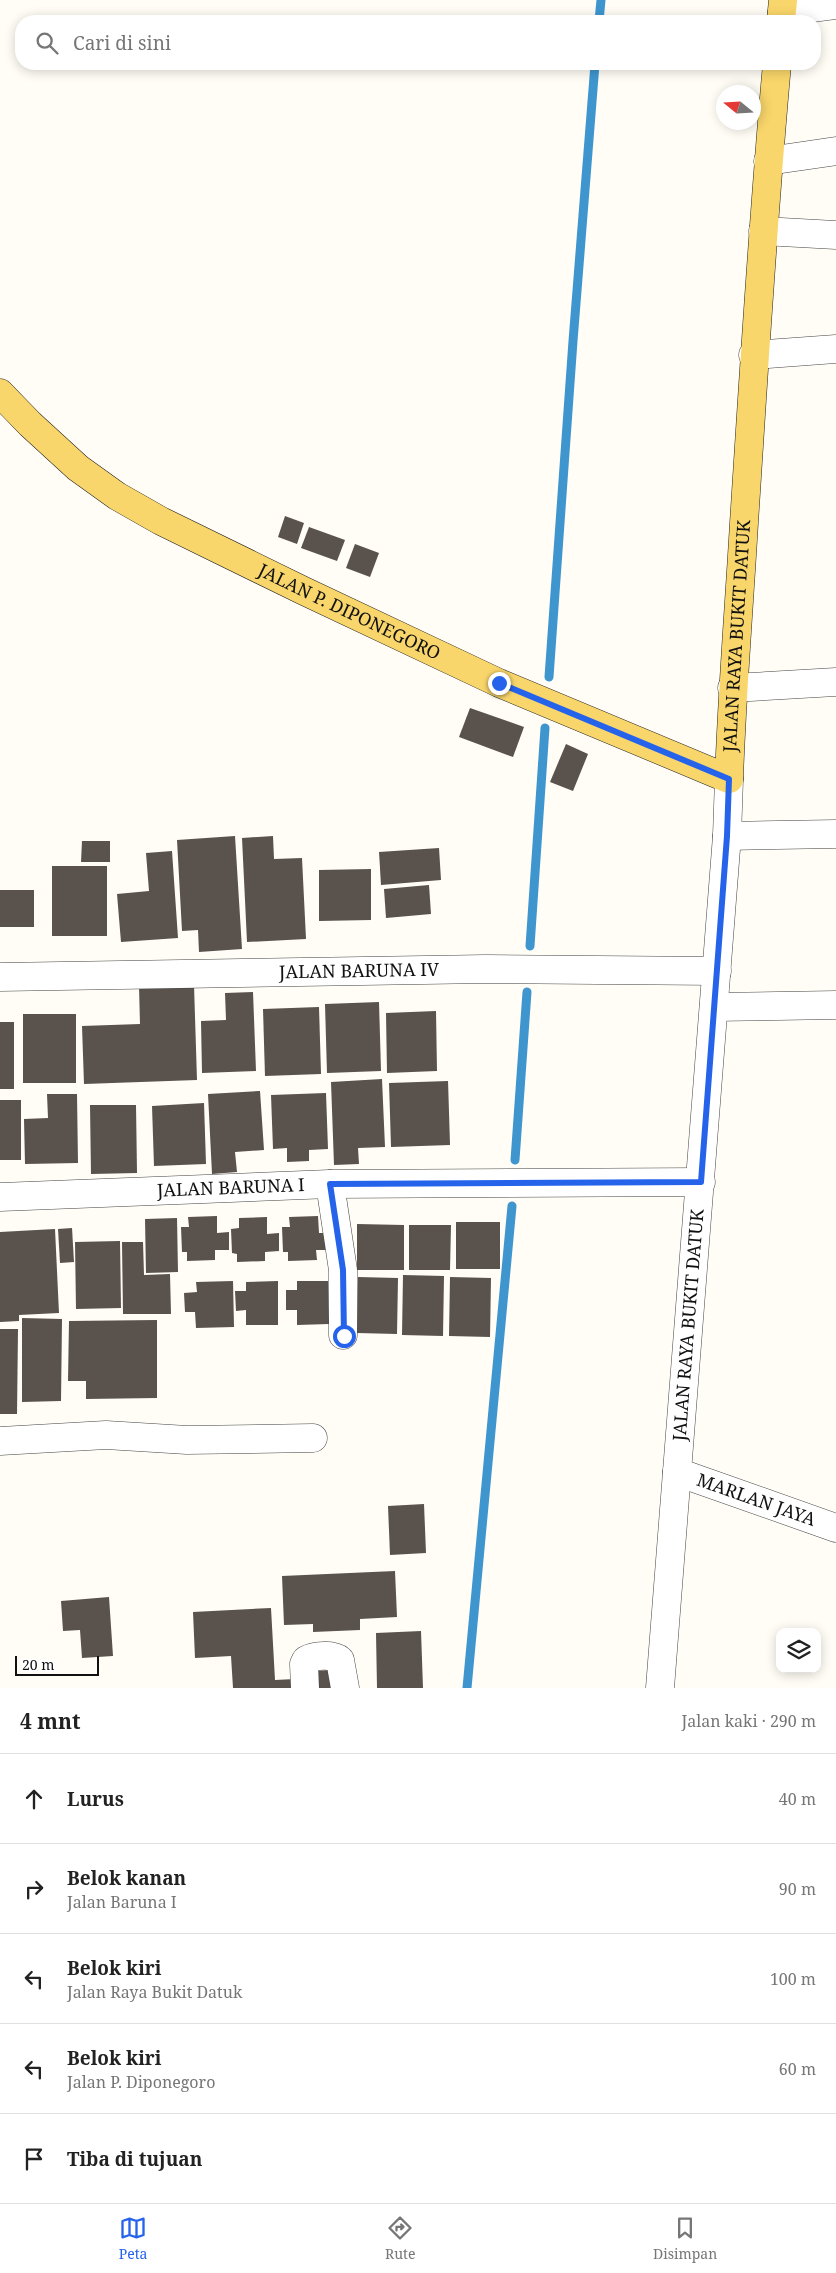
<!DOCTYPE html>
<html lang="id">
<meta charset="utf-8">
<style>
body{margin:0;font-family:"Noto Serif",serif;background:#f2f2f2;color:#222}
.controls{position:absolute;right:15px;bottom:15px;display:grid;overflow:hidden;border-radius:10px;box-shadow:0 2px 12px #0003}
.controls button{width:45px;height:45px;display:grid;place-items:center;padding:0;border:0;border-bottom:1px solid #e0e0e0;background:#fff;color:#222;font:25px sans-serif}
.compass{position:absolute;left:716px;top:85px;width:45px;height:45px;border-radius:50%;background:#fff;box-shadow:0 2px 12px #0003;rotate:288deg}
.scale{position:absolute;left:15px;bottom:12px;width:84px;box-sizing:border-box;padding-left:5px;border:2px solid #111;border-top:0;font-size:14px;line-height:18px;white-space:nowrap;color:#111;-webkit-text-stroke:4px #fff;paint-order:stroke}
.stop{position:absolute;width:15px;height:15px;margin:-11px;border:4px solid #2563eb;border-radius:50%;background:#fff}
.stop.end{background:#2563eb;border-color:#fff;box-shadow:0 1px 5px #0008}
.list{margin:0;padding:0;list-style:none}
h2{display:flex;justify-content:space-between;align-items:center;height:65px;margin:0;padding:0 20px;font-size:21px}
h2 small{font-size:16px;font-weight:400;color:#767676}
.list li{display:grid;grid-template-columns:32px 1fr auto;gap:15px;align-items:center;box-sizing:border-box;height:90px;padding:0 20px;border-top:1px solid #e0e0e0}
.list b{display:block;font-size:19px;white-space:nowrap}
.list p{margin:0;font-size:16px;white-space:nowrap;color:#767676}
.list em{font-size:16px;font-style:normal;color:#767676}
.icon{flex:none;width:28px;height:28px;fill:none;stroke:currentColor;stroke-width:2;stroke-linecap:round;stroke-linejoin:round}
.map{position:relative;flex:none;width:836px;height:1688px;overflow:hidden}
.search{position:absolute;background:#fff;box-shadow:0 2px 12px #0003;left:15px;right:15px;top:15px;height:55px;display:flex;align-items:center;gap:12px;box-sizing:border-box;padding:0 18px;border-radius:20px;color:#767676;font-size:19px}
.sheet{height:515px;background:#fff}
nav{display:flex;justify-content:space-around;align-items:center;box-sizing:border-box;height:70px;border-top:1px solid #e0e0e0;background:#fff;font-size:14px;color:#767676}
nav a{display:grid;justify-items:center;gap:2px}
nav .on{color:#2563eb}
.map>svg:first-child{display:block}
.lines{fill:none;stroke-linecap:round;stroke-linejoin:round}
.stream{stroke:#3f96cf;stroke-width:9}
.building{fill:#5a524d}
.minor-casing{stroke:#444;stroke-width:29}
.major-casing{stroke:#222;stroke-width:29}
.minor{stroke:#fff;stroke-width:28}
.major{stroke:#f9d66b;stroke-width:28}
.route{stroke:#2563eb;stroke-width:6}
.labels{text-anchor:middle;stroke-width:5;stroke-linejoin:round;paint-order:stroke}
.street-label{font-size:18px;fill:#111;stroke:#fff}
</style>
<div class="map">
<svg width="836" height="1688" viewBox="0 0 836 1688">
<rect width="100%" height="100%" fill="#fffdf5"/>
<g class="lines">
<g class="stream">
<polyline points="599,21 601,0"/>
<polyline points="549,677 573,341 595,64"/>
<polyline points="530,946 545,728"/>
<polyline points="515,1160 527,992"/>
<polyline points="467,1688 512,1206"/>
</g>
</g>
<g class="building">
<polygon points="285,516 304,523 297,544 278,537"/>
<polygon points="309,527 345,540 337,561 301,548"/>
<polygon points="355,544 379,553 370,577 346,568"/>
<polygon points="470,708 524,727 513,757 459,737"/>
<polygon points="566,744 588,754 573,791 550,782"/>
<polygon points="235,836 242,949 199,952 198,930 182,931 177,840"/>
<polygon points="273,836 274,859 302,858 306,939 247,942 242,838"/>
<polygon points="82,841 110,841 110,862 81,862"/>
<polygon points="439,848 441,880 381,885 379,852"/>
<polygon points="172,851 178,938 121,942 117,894 149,891 146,853"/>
<rect x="52" y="866" width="55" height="70"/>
<polygon points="371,869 371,920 319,921 319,870"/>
<polygon points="429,885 431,914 386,918 384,889"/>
<rect x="0" y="890" width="34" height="37"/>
<polygon points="194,985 197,1080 84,1084 82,1026 140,1024 139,986"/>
<polygon points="253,992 256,1071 202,1073 201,1021 226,1020 225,993"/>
<polygon points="379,1002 381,1071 327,1073 325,1004"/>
<polygon points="319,1007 321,1074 265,1076 263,1009"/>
<polygon points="436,1011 437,1071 387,1073 386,1013"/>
<rect x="23" y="1014" width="53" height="69"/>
<rect x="0" y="1022" width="14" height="67"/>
<polygon points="382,1079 385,1147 358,1148 359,1164 334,1165 331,1082"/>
<polygon points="448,1081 450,1145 391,1147 389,1083"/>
<polygon points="260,1091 264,1150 235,1152 237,1172 212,1174 208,1094"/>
<polygon points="326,1093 328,1149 309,1150 309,1161 287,1162 287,1148 273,1149 271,1095"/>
<polygon points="47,1094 77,1094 78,1163 25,1164 24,1119 48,1118"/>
<rect x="0" y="1100" width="21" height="60"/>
<polygon points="204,1103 206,1164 154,1166 152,1106"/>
<polygon points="90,1105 136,1105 137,1173 91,1174"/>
<polygon points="217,1216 217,1233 229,1232 229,1250 215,1250 215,1260 187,1261 187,1252 182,1252 181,1227 189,1227 188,1217"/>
<polygon points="318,1216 319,1233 330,1233 330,1250 316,1250 317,1260 288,1261 288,1252 283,1252 282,1227 290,1227 289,1217"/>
<polygon points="267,1217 267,1234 279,1233 279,1251 265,1252 265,1261 237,1262 237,1254 232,1253 231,1229 239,1228 239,1218"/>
<polygon points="177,1218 178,1272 146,1273 145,1219"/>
<rect x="456" y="1222" width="44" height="47"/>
<polygon points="357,1224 404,1225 404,1270 357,1270"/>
<polygon points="409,1225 451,1225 450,1270 409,1270"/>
<polygon points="72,1228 74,1262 60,1263 58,1229"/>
<polygon points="55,1229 59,1313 19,1315 19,1321 0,1322 0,1232"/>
<polygon points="120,1241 121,1308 76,1309 75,1242"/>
<polygon points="122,1242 143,1242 144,1275 170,1274 171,1314 123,1314"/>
<polygon points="403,1275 444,1276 443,1336 402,1335"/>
<polygon points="358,1277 398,1278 397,1334 357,1333"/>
<polygon points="450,1277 491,1278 490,1337 449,1336"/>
<polygon points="233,1281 234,1327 196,1328 195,1312 185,1312 184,1293 197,1292 196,1282"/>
<polygon points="278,1281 278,1325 246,1325 246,1310 236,1311 235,1291 246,1291 246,1282"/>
<polygon points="297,1281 328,1281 329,1324 297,1325 297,1310 286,1310 286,1290 297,1290"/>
<polygon points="22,1318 62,1319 61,1401 22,1402"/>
<polygon points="157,1320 157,1398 86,1399 86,1381 68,1381 69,1321"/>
<polygon points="0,1329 18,1329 17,1414 0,1414"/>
<polygon points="424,1504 426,1553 390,1555 388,1506"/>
<polygon points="395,1571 397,1617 360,1619 360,1630 313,1632 313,1624 284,1625 282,1576"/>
<polygon points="109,1597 113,1656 82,1658 80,1630 63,1631 61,1601"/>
<polygon points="271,1608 275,1680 295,1679 296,1688 233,1688 231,1656 195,1658 193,1612"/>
<polygon points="421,1631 423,1688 377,1688 376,1633"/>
<polygon points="331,1670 332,1688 315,1688 314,1671"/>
</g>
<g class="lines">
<defs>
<g id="minor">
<polyline points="782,12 836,5"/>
<polyline points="768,161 836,151"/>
<polyline points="763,231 836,235"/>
<polyline points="753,355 836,349"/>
<polyline points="732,688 836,682"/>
<polyline points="727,836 836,834"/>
<path id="s1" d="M0,977l486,-8 231,2"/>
<polyline points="714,1007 836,1005"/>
<polyline points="330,1184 343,1270 343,1335"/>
<path id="s2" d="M0,1197l330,-13 371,-2"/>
<polyline points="0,1441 106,1435 187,1440 313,1438"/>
<path id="s3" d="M677,1472l159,56"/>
<path d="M305,1688l-1,-24 2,-4c8,-5 27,-6 34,0l5,28"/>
<path id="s4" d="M660,1688l67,-852 2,-57"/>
</g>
<g id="major">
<polyline points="781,21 783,0"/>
<path id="s5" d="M0,393l30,31 48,44 39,28 44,25 143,70 195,92 230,96c3,-86 10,-171 15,-256 10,-153 19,-306 33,-459"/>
</g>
</defs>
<use href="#minor" class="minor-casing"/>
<use href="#major" class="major-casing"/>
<use href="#minor" class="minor"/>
<use href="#major" class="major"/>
</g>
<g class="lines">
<polyline class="route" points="344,1336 343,1270 330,1184 701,1182 727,836 729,779 499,683"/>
</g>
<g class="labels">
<g class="street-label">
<text dy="6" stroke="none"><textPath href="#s5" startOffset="416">JALAN P. DIPONEGORO</textPath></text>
<text dy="6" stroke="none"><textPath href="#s5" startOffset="974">JALAN RAYA BUKIT DATUK</textPath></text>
<text dy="6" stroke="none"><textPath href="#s1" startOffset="359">JALAN BARUNA IV</textPath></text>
<text dy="6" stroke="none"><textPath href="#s2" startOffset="231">JALAN BARUNA I</textPath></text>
<text dy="6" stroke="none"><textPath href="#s4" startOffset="364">JALAN RAYA BUKIT DATUK</textPath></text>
<text dy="6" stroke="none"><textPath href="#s3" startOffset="84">MARLAN JAYA</textPath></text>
</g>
</g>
</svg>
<div class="controls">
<button><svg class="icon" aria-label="layers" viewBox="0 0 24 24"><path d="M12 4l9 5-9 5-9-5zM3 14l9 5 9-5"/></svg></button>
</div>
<svg class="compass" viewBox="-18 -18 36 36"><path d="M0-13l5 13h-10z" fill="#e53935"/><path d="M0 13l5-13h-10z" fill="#767676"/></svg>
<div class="scale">20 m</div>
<div class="stop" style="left:344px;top:1336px"></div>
<div class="stop end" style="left:499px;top:683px"></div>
<div class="search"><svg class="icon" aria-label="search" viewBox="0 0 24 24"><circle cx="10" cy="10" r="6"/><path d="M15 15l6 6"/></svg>Cari di sini</div>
</div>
<section class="sheet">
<h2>4 mnt<small>Jalan kaki · 290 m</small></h2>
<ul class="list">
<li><svg class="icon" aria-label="ahead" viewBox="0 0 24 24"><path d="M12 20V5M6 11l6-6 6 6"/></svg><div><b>Lurus</b></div><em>40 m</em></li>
<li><svg class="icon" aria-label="right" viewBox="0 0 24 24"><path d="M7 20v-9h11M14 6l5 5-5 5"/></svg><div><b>Belok kanan</b><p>Jalan Baruna I</p></div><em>90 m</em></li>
<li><svg class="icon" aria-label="left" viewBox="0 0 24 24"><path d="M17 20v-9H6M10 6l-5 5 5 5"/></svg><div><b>Belok kiri</b><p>Jalan Raya Bukit Datuk</p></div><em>100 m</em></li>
<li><svg class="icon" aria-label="left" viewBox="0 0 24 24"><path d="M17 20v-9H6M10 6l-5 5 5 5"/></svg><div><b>Belok kiri</b><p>Jalan P. Diponegoro</p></div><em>60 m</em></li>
<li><svg class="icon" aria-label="arrive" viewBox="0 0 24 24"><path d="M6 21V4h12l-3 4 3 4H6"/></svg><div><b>Tiba di tujuan</b></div></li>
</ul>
</section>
<nav>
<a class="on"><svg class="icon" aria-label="map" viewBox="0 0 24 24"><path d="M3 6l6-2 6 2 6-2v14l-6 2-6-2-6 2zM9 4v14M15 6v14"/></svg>Peta</a>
<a><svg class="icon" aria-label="directions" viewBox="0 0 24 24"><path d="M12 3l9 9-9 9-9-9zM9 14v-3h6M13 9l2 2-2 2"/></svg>Rute</a>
<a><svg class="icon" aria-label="saved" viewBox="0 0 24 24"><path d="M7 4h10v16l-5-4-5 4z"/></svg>Disimpan</a>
</nav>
